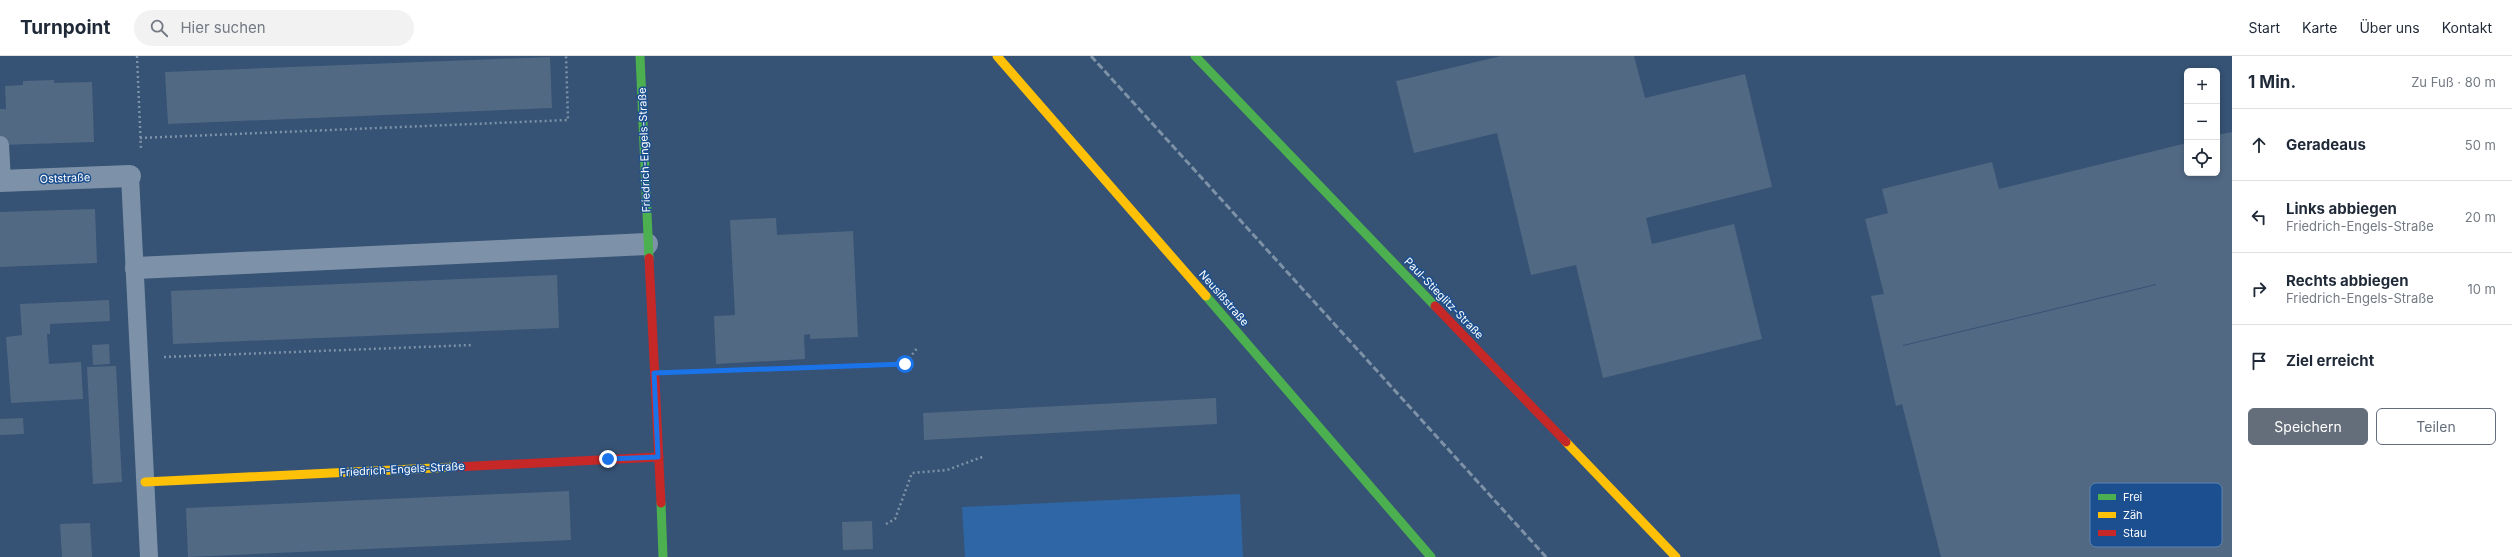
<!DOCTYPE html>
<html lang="de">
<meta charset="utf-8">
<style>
body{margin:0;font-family:Inter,sans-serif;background:#f2f2f3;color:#1f2937}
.controls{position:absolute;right:12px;top:12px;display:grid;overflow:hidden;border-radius:6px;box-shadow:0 2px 6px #0003}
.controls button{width:36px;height:36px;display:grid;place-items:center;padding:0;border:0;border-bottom:1px solid #e0e1e3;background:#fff;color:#1f2937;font:20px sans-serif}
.stop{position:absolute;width:12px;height:12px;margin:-9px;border:3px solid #1a73e8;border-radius:50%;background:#fff}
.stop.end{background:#1a73e8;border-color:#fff;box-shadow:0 1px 4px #0008}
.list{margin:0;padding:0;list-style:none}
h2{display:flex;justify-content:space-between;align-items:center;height:52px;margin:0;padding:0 16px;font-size:17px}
h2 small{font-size:13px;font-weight:400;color:#747a83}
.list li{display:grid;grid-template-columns:26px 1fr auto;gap:12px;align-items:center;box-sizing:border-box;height:72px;padding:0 16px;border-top:1px solid #e0e1e3}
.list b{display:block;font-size:15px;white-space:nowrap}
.list p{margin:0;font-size:13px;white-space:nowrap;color:#747a83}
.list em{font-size:13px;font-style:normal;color:#747a83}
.actions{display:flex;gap:8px;padding:12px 16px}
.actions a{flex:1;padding:9px 0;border:1px solid #646e7b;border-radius:6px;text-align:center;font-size:14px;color:#646e7b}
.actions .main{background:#646e7b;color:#fff}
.icon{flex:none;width:22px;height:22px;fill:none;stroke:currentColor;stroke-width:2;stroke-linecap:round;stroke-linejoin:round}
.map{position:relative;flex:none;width:2232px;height:501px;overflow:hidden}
header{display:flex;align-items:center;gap:24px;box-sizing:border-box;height:56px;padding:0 20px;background:#fff;border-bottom:1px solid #e0e1e3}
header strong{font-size:19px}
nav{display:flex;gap:22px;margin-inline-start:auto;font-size:14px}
.search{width:280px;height:36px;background:#f2f2f3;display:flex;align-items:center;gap:10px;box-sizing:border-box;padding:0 14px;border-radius:22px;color:#747a83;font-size:15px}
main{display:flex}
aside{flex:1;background:#fff}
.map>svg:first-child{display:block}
.green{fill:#2f66a5}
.building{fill:#526984;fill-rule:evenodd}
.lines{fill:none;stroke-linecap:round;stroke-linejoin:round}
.path{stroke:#7d92a8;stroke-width:2.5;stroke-dasharray:2 3;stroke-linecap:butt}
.lane{stroke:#7d92a8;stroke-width:18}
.street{stroke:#7d92a8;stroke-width:22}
.fast{stroke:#4caf50;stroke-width:9}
.slow{stroke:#ffc107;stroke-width:9}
.jam{stroke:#c62828;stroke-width:9}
.rail{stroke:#7e92a7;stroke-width:3;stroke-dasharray:7 3;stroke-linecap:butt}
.route{stroke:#1a73e8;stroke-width:5}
.labels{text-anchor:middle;stroke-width:3;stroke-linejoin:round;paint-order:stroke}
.street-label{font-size:11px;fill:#fff;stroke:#1b4f8f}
.key{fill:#1b4f8f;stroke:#5f84b1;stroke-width:1}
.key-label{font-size:11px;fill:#fff}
</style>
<header>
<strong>Turnpoint</strong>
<div class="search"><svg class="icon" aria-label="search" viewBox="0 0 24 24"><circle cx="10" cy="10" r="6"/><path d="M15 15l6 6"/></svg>Hier suchen</div>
<nav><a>Start</a><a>Karte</a><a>Über uns</a><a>Kontakt</a></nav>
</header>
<main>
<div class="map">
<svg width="2232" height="501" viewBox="0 0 2232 501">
<rect width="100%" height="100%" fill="#365274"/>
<polygon class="green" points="1240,438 1243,501 965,501 962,451"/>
<g class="building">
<polygon points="1501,0 1634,0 1645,42 1745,18 1772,131 1646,162 1652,188 1734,168 1762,283 1603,322 1576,209 1531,219 1497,77 1414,97 1396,25"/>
<polygon points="550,1 552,52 168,68 165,16"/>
<polygon points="54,24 54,27 92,26 94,86 0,89 0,53 6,53 5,30 23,29 23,25"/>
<path d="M2232,76v425h-291l-39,-153 -6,2 -25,-110 13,-2 -19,-75 23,-6 -6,-24 110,-27 7,27 188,-46v30h30v-38zM2156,228v1l-253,61v-1z"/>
<polygon points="95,153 97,207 0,211 0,156"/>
<polygon points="776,162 777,179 853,175 858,281 810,283 810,278 804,279 805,303 716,308 714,260 735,259 730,164"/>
<polygon points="557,219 559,272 173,288 171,235"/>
<polygon points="109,244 110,265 50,268 50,278 47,278 49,308 81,306 83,343 11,347 6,281 22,279 20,248"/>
<polygon points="109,288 110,308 93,309 92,289"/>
<polygon points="116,310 122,426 93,428 87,311"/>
<polygon points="1216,342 1217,368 924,384 923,357"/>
<polygon points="23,362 24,378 0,379 0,363"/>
<polygon points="569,435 571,484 188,501 186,452"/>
<polygon points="872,465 873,493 843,494 842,466"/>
<polygon points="90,467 92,501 62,501 60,468"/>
</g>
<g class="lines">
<g class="path">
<polyline points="137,0 141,94"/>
<polyline points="140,82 568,64 566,0"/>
<polyline points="164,301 473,289"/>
<polyline points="682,316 905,308 918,291"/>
<polyline points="886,468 895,463 912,417 947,414 985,400"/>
</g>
<g class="lane">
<polyline points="0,89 2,125"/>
<polyline points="130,120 149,501"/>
</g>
<g class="street">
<polyline points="0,125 130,120"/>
<polyline points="136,212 647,188"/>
</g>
<g class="fast">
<polyline points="640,0 649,202"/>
<polyline points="1195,0 1435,250"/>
<polyline points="1206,240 1431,501"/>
<polyline points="661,447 663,501"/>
</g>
<g class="slow">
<polyline points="997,0 1206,240"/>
<polyline points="1566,386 1676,501"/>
<polyline points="145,426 455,411"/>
</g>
<g class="jam">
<polyline points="649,202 661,447"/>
<polyline points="1435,250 1566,386"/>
<polyline points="455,411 659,401"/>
</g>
<polyline class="rail" points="1091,0 1546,501"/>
</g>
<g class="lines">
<polyline class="route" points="608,403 658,401 654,317 905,308"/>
</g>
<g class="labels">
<g class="street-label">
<text transform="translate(644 94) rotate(-92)" y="4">Friedrich-Engels-Straße</text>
<text transform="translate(65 122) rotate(-2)" y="4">Oststraße</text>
<text transform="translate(1224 242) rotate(49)" y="4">Neusißstraße</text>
<text transform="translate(1444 242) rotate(46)" y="4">Paul-Stieglitz-Straße</text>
<text transform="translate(402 413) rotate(-3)" y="4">Friedrich-Engels-Straße</text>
</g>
</g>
<rect x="2090" y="427" width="132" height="64" rx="6" class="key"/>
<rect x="2098" y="438" width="18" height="6" fill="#4caf50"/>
<rect x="2098" y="456" width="18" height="6" fill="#ffc107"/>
<rect x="2098" y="474" width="18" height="6" fill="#c62828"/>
<g class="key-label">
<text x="2123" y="445">Frei</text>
<text x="2123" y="463">Zäh</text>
<text x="2123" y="481">Stau</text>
</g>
</svg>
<div class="controls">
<button>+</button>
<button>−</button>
<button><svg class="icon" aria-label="locate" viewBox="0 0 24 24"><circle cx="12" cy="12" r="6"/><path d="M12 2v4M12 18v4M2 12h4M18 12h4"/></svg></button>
</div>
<div class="stop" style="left:905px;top:308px"></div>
<div class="stop end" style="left:608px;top:403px"></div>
</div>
<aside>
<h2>1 Min.<small>Zu Fuß · 80 m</small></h2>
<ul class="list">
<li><svg class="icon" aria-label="ahead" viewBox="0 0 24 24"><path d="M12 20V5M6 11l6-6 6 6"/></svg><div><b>Geradeaus</b></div><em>50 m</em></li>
<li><svg class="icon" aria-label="left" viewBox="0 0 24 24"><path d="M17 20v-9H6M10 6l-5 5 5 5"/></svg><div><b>Links abbiegen</b><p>Friedrich-Engels-Straße</p></div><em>20 m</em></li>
<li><svg class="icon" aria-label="right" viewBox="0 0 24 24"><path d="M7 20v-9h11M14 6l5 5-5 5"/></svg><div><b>Rechts abbiegen</b><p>Friedrich-Engels-Straße</p></div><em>10 m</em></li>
<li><svg class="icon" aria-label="arrive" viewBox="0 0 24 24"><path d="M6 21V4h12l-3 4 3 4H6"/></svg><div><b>Ziel erreicht</b></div></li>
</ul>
<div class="actions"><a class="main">Speichern</a><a>Teilen</a></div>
</aside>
</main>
